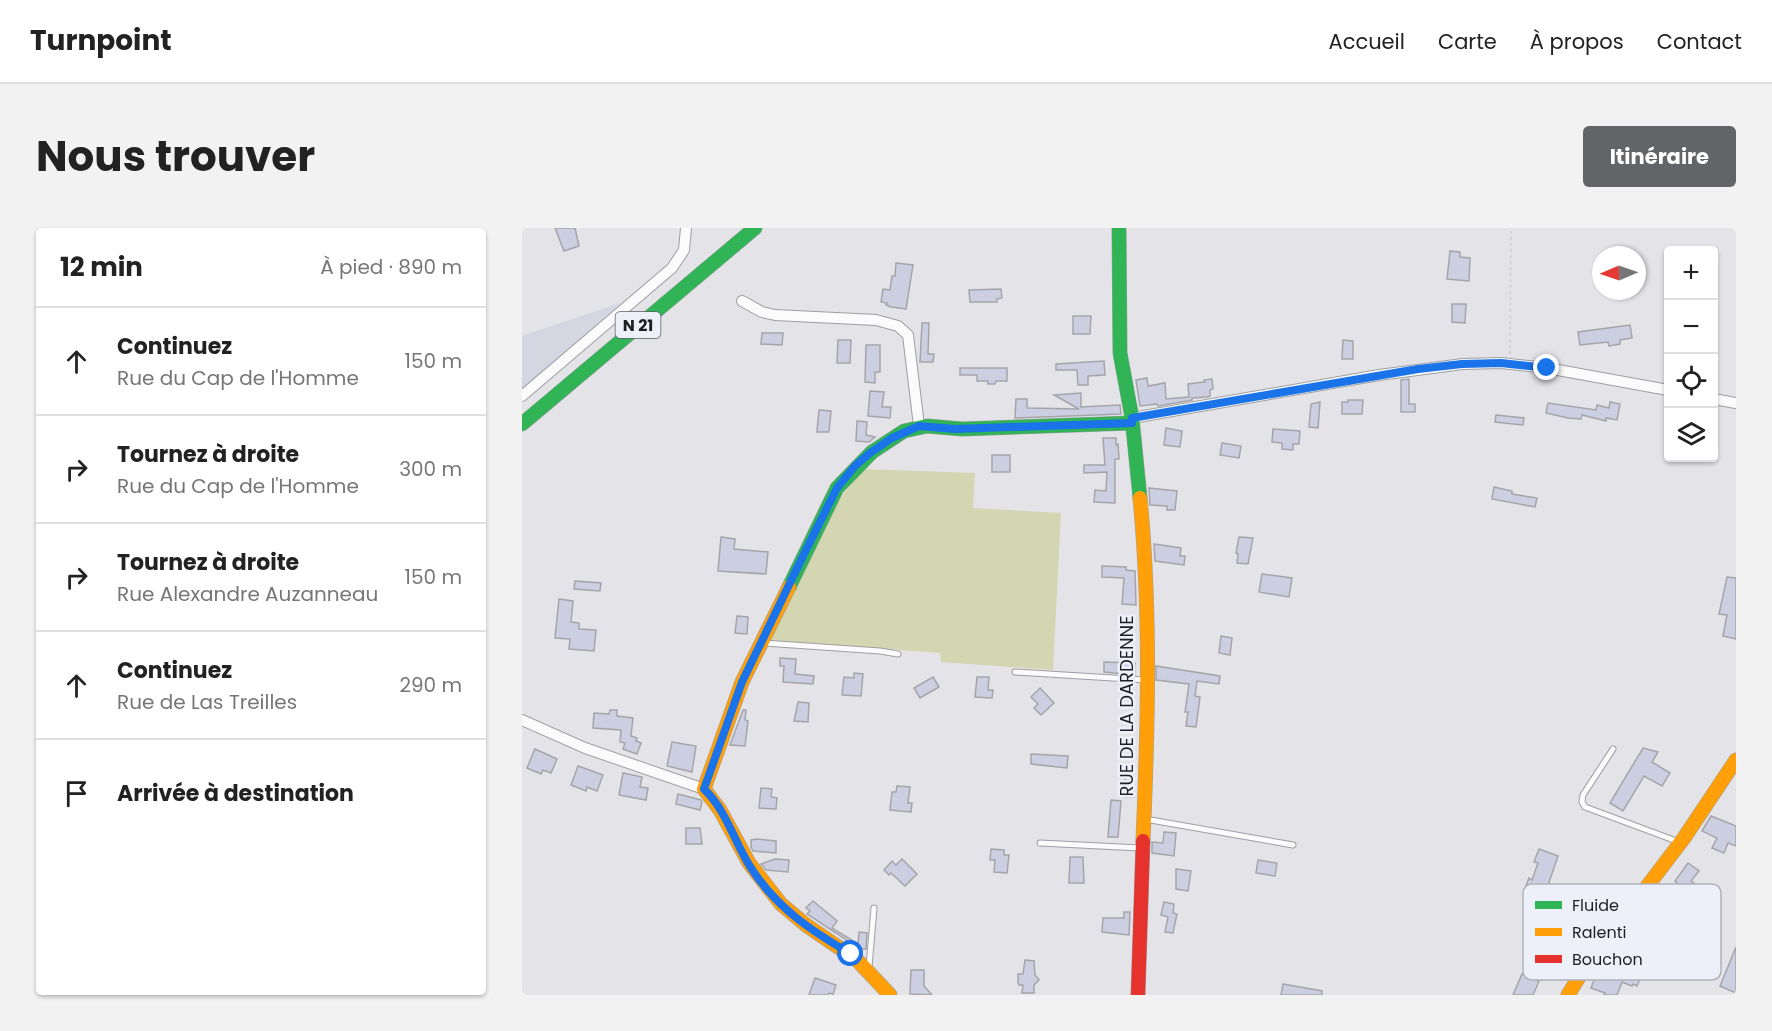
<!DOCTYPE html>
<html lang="fr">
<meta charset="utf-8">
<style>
body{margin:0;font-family:Poppins,sans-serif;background:#f2f2f2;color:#222}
.controls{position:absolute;right:18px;top:18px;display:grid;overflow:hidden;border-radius:6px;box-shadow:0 2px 4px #0004}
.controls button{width:54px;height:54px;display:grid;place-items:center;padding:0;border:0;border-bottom:2px solid #e0e0e0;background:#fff;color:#222;font:30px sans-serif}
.compass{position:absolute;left:1070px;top:18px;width:54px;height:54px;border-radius:50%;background:#fff;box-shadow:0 2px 4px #0004;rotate:268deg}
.stop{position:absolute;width:18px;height:18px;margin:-14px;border:4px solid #1a73e8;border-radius:50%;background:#fff}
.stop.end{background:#1a73e8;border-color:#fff;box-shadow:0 2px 6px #0008}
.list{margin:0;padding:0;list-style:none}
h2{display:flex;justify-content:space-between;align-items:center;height:78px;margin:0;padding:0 24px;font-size:26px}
h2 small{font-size:20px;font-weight:400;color:#767676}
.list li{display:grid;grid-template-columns:39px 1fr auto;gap:18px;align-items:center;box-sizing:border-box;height:108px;padding:0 24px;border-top:2px solid #e0e0e0}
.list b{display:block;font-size:22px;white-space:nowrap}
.list p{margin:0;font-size:20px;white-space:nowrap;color:#767676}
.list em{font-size:20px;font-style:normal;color:#767676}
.icon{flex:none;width:33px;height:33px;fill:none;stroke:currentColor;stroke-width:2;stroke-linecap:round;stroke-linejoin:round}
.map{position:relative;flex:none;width:1214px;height:767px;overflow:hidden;border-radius:6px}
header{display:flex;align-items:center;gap:36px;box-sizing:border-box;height:84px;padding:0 30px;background:#fff;border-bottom:2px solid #e0e0e0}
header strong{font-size:28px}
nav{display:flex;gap:33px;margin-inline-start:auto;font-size:21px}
.intro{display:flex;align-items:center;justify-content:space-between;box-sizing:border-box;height:144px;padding:0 36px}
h1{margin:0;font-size:42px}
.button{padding:15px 27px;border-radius:6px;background:#636467;color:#fff;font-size:21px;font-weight:700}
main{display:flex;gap:36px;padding:0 36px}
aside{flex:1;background:#fff;border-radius:6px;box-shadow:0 2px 4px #0004}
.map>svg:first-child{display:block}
.built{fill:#d4d6e1}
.green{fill:#d3d6b0}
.building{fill:#cccfe2;stroke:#a5a5a9;stroke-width:1.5}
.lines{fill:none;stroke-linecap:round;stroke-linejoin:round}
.lane-casing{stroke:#9e9fa2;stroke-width:7}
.street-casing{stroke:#9e9fa2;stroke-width:12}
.fast-casing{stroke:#9e9fa2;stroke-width:15}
.slow-casing{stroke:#9e9fa2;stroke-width:15}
.jam-casing{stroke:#9e9fa2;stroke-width:15}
.path{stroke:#d0d0d2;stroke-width:1.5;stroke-dasharray:3 3;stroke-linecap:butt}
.lane{stroke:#fbfbfc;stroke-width:5}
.street{stroke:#fbfbfc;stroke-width:10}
.fast{stroke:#30b455;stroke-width:14}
.slow{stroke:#ff9f0a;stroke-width:14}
.jam{stroke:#e5322d;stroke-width:14}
.route{stroke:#1a73e8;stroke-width:8}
.labels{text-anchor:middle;stroke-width:5;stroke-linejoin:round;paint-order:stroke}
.shield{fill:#edf0f8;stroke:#5c5e62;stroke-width:1.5}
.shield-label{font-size:16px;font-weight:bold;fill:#1e1f22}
.street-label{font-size:18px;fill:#1e1f22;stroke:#edf0f8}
.key{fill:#edf0f8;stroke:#afb1b8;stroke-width:1.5}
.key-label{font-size:16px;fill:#1e1f22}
</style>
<header>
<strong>Turnpoint</strong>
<nav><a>Accueil</a><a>Carte</a><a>À propos</a><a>Contact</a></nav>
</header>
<div class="intro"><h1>Nous trouver</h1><a class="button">Itinéraire</a></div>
<main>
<aside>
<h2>12 min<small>À pied · 890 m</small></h2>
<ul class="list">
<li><svg class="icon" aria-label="ahead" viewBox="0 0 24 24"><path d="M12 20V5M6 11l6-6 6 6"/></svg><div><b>Continuez</b><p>Rue du Cap de l'Homme</p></div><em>150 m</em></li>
<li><svg class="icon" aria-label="right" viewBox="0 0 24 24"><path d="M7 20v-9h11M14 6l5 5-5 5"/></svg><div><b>Tournez à droite</b><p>Rue du Cap de l'Homme</p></div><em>300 m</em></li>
<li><svg class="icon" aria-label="right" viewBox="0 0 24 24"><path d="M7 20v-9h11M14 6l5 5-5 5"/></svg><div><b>Tournez à droite</b><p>Rue Alexandre Auzanneau</p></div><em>150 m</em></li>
<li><svg class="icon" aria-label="ahead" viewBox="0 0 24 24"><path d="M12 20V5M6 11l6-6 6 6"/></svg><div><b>Continuez</b><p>Rue de Las Treilles</p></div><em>290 m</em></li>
<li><svg class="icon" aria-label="arrive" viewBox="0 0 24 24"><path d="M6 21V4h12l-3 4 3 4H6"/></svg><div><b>Arrivée à destination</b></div></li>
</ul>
</aside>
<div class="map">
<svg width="1214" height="767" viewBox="0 0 1214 767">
<rect width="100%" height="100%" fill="#e3e3e8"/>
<polygon class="built" points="99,75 0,160 0,108"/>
<polygon class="green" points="340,241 453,245 451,280 539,285 531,442 419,434 418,425 248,412 317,272"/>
<g class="building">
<polygon points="33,0 53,0 57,18 42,23"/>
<polygon points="928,23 938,24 938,29 948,30 947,53 925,51"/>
<polygon points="374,35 391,37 384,81 369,79 364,77 365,75 359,74 361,61 368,62 370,48 373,48"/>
<polygon points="479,61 480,70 475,71 475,74 448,74 447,62"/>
<polygon points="930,76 944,76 943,95 930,94"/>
<polygon points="551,88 569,88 568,106 551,106"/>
<polygon points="400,95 407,95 406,126 412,126 411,134 398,134"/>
<polygon points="1108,97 1110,110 1098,112 1098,116 1087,118 1086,114 1058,117 1056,104"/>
<polygon points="240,105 261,105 260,117 239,116"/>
<polygon points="316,112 329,112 328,135 315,135"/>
<polygon points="821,112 831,113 831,131 820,131"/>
<polygon points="344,117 358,117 358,144 353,144 353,155 343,154"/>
<polygon points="582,133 583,147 566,148 566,157 556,157 555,142 534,142 534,136"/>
<polygon points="438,140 485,140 485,153 474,153 473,156 466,156 466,153 455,153 455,147 438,147"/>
<polygon points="625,150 626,158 643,155 644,171 667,169 666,156 683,154 682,152 690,151 691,161 688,162 688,168 685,169 670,170 670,172 636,178 635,176 618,178 614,152"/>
<polygon points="887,151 887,176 893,176 893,184 879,184 879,152"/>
<polygon points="348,163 362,164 360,179 369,179 368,190 346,188"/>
<polygon points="559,165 559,179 598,177 599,186 493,190 494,171 505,171 505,180 557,181 532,167"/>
<polygon points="826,172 841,172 840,186 820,186 820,174 826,174"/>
<polygon points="798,174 796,200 787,199 789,176"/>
<polygon points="1088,174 1098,176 1095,192 1084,190 1084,193 1060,187 1059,191 1046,190 1024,185 1026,175 1074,182 1075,177 1087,180"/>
<polygon points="297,182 309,183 307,204 295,204"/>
<polygon points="974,187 1002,190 1001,197 973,194"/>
<polygon points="335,193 345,194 344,207 353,209 347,214 334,213"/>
<polygon points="644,200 660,203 658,219 642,217"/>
<polygon points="751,201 778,203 777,216 771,216 771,222 760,221 760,215 750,214"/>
<polygon points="581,210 594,210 594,217 596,216 597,231 593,231 593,275 572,274 573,262 584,263 585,244 562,245 562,237 583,237"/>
<polygon points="700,215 719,218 717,230 698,227"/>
<rect x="470" y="227" width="18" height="17"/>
<polygon points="972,259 990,263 990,266 1015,270 1013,279 970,271"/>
<polygon points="627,260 655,263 653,282 645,282 645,278 628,277"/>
<polygon points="199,309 213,311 212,321 246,324 244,346 196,343"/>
<polygon points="717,309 731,310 726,336 715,335 716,326 714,325"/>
<polygon points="632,316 659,320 658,328 663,328 662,337 633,333"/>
<polygon points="580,338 604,339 604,342 613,343 614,377 600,376 602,350 580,349"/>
<polygon points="740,346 770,350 767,369 737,364"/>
<polygon points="1205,349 1214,350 1214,411 1201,408 1205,387 1197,386"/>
<polygon points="53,353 79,355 78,363 52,361"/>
<polygon points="37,371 51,373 49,394 57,395 57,401 74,402 72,423 47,421 48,411 33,410"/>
<polygon points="215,388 226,389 225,406 213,405"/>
<polygon points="699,408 710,410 708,427 697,425"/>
<polygon points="258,430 274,431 273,446 292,448 291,456 261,454 262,438 258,438"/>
<polygon points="582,434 613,435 613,447 582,444"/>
<polygon points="634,438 698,448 697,456 675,453 673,468 678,469 674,499 664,498 666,484 663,484 667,456 634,452"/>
<polygon points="332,445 341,446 339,468 320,467 322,449 332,450"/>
<polygon points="411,449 417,459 398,470 392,460"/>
<polygon points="455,449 467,449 466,462 471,462 470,470 453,469"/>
<polygon points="518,460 532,475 519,487 512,480 516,476 509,469"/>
<polygon points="276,474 287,475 286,494 272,493"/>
<polygon points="88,482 95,482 95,488 111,490 109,508 115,510 114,513 119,515 115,526 101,521 103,515 98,514 99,502 71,500 72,485 87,486"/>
<polygon points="221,482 224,482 223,492 226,493 223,518 208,517"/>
<polygon points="150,514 174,518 170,544 145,538"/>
<polygon points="1121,520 1136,524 1130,534 1148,545 1140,558 1122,548 1101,583 1088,575"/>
<polygon points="13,521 35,531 29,545 21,542 19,546 5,540"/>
<polygon points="509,526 546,528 545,540 509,536"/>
<polygon points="56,538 81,547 75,563 65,559 64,563 49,557"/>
<polygon points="101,545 120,549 118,559 126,560 124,572 97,567"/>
<polygon points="603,546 611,546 612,569 601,569"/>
<polygon points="375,558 388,559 386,575 390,575 389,584 368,582 370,564 374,564"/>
<polygon points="239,560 250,561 249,569 255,570 254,581 237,580"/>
<polygon points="156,566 179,572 180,574 178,582 154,576"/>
<polygon points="589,572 599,573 596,609 586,609"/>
<polygon points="1189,588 1214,598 1214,618 1206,615 1202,625 1190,620 1195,610 1180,603"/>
<polygon points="164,600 178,600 180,616 164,616"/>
<polygon points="642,604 654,605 652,628 630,625 630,614 641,615"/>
<polygon points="235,611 254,613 254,625 231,623 229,619 229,612"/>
<polygon points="469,621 482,622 482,627 487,627 485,645 472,644 473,632 468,632"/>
<polygon points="1017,621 1036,628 1020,675 1011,672 1012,667 1007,664 1008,662 1003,660 1007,650 1010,652 1016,635 1012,634"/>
<polygon points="548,629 561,629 562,655 547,655"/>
<polygon points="253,631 267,632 266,644 244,642 239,636"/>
<polygon points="380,631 395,646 383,658 369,645 367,647 362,642 370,633 374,637"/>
<polygon points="736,632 755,635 753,648 734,645"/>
<polygon points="1166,635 1177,643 1169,653 1173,656 1168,663 1165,663 1153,653"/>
<polygon points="654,641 669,643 666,663 654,661"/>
<polygon points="291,673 315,693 310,700 336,716 337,704 345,705 344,721 338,721 285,686 288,683 284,680"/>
<polygon points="642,674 652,676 651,685 655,686 651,705 643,704 646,689 639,687"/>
<polygon points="602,684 608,684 607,707 580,704 581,690 602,690"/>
<polygon points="1214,719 1214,765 1198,758"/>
<polygon points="1086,726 1104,736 1103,738 1120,746 1115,758 1111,756 1110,758 1100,754 1095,767 1082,767 1083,765 1069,760 1075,745 1073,744"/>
<polygon points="503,732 512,733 513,747 517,752 512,757 512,765 500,765 501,757 497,757 496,754 496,746 501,746"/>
<polygon points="389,742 402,742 402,758 410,767 388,766"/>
<polygon points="1000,746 1017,753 1011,767 991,767"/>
<polygon points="293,750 314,757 311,766 307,765 306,767 287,767"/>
<polygon points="761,756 800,763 800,767 759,767"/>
</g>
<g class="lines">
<defs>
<g id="lane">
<polyline points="242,415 358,423 376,426"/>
<polyline points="493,444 623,452"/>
<polyline points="1091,521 1061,567 1060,574 1063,579 1157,614"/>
<polyline points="623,591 771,617"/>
<polyline points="518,615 618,620"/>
<polyline points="347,739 352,680"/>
</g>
<g id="street">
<polyline points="220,73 240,84 253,87 354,92 376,98 386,107 397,198"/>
<polyline points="0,168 150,40 162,22 164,0"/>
<polyline points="1192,171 1214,175"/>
<polyline points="610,190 857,147 941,136 979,135 1025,140 1146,162"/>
<polyline points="0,492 63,520 182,561"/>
</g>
<g id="fast">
<polyline points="597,0 598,125 610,190 618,270"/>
<polyline points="0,196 233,0"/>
<polyline points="267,359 315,260 350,224 382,203 405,198 440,201 610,195"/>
</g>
<g id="slow">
<path d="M618,270c11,114 8,229 3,343"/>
<polyline points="267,359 220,454 182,561 198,582 227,635 259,676 284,697 335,732 368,767"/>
<polyline points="1046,767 1060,744 1162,610 1214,532"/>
</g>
<polyline id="jam" points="616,767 621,613"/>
</defs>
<use href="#lane" class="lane-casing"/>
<use href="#street" class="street-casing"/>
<use href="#fast" class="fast-casing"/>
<use href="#slow" class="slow-casing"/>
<use href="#jam" class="jam-casing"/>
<polyline class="path" points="988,126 989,0"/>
<use href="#lane" class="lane"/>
<use href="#street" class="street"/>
<use href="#fast" class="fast"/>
<use href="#slow" class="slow"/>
<use href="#jam" class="jam"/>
</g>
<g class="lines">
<path class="route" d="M329,726c-41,-24 -74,-46 -100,-86 -17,-26 -24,-57 -47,-79l38,-107 63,-130 32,-64 18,-22 15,-13 22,-15 27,-12 36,3 177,-6v-5l286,-49 44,-5 39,-1 46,5"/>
</g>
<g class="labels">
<rect class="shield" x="93.5" y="84" width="45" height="26" rx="4.5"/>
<g class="shield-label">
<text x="116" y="103">N 21</text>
</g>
<g class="street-label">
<text transform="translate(605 478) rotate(-90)" y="6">RUE DE LA DARDENNE</text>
</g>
</g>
<rect x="1001" y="656" width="198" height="96" rx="9" class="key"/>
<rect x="1013" y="673" width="27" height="8" fill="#30b455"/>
<rect x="1013" y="700" width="27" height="8" fill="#ff9f0a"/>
<rect x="1013" y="727" width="27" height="8" fill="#e5322d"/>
<g class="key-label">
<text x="1050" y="683">Fluide</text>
<text x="1050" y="710">Ralenti</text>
<text x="1050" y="737">Bouchon</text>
</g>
</svg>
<div class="controls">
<button>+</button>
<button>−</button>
<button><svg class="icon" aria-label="locate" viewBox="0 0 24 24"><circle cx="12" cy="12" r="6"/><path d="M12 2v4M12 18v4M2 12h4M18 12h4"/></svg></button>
<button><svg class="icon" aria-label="layers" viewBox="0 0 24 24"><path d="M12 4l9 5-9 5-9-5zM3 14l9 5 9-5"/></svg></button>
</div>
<svg class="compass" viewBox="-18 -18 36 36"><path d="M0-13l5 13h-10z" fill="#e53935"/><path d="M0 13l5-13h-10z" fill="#767676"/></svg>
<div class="stop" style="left:329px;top:726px"></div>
<div class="stop end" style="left:1025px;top:140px"></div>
</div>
</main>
